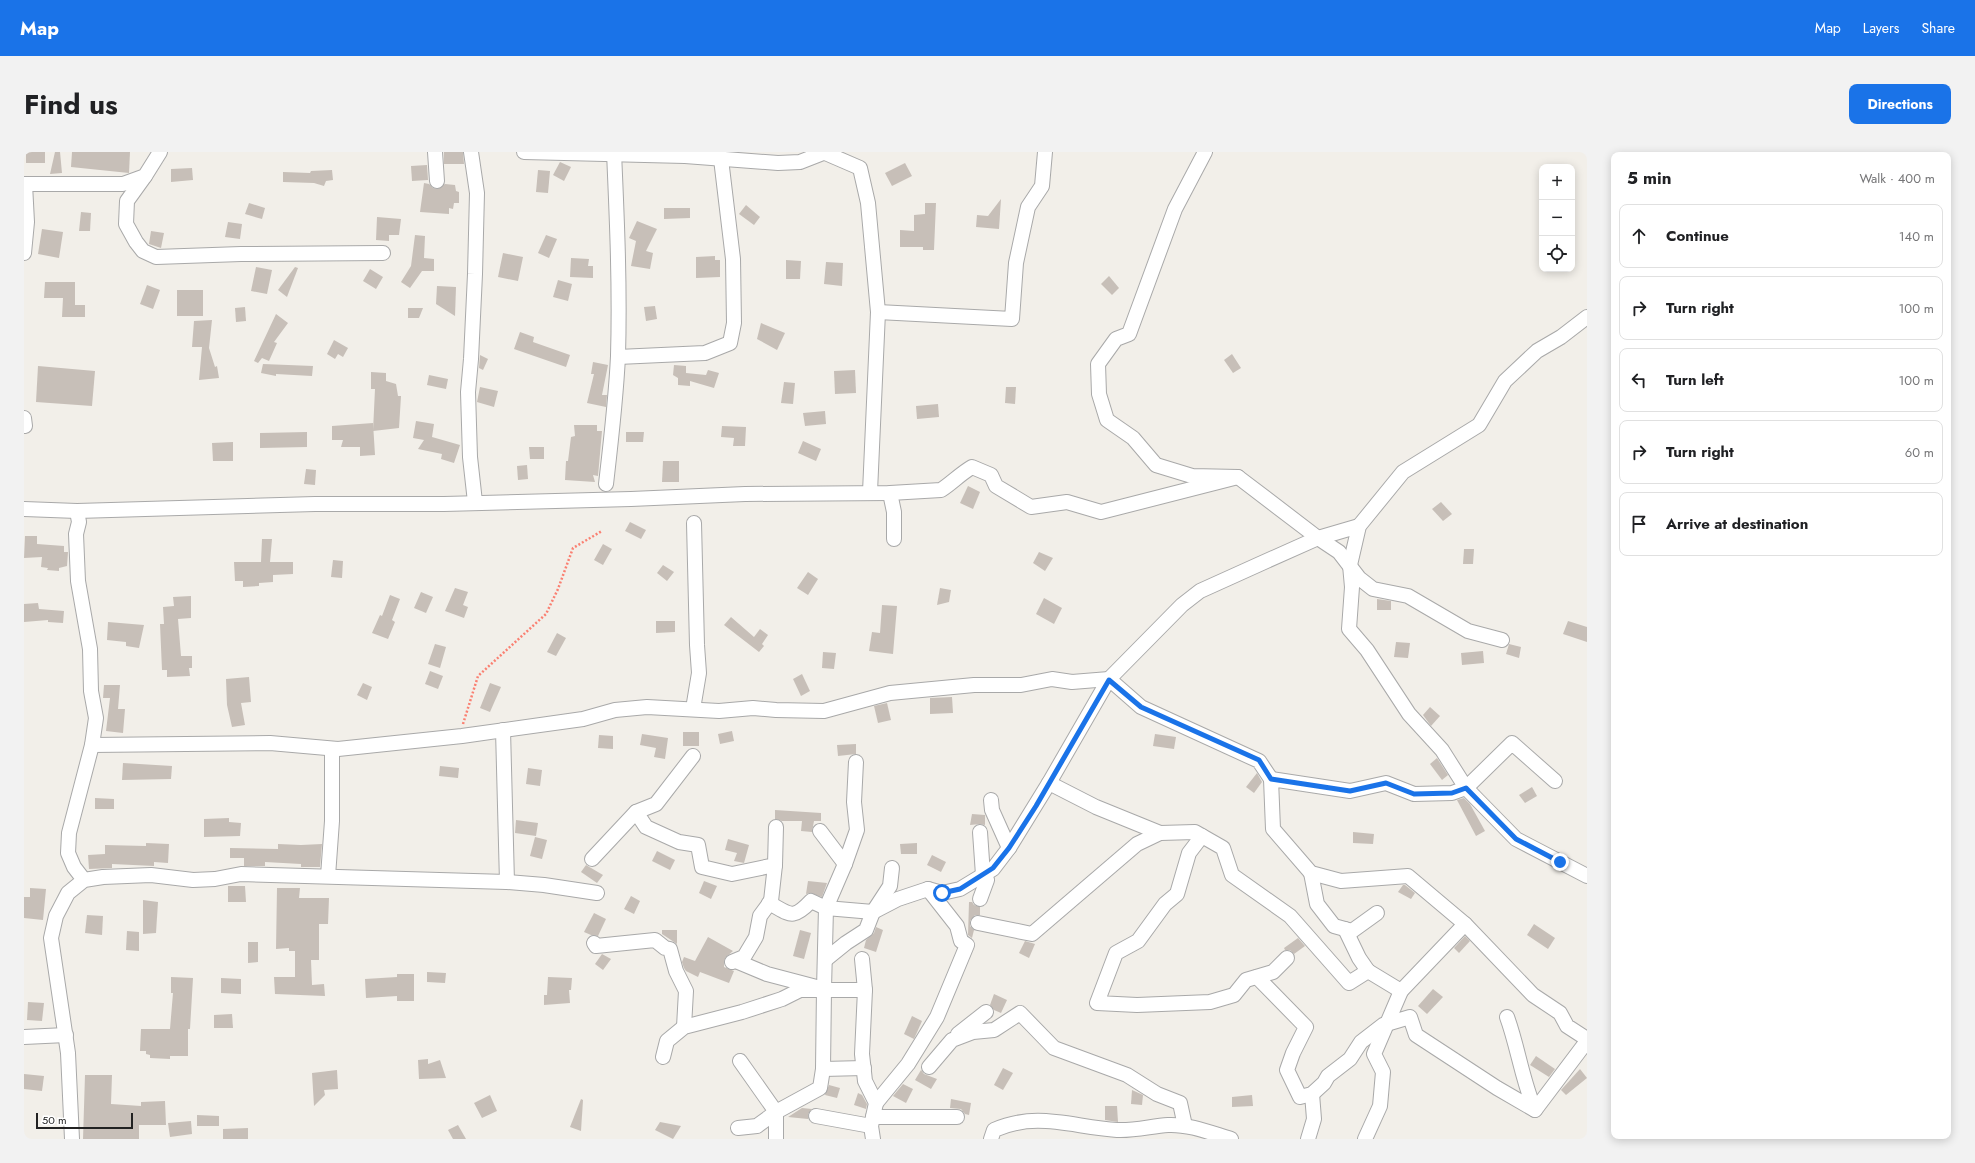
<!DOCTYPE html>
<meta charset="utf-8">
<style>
body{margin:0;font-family:Jost,sans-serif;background:#f2f2f2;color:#202124}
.controls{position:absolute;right:12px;top:12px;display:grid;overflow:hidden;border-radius:8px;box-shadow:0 2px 10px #0003}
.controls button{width:36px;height:36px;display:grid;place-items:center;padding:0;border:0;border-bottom:1px solid #e0e0e0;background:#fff;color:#202124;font:20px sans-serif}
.scale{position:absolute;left:12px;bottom:10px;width:97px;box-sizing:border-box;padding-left:4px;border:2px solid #222;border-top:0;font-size:11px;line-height:14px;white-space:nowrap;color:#222;-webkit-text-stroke:3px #fff;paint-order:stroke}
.stop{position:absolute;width:12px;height:12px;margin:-9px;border:3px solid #1a73e8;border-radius:50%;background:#fff}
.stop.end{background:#1a73e8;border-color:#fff;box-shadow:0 1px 4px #0008}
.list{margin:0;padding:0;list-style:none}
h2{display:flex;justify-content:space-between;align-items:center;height:52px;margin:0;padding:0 16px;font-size:17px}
h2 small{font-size:13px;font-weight:400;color:#757577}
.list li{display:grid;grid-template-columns:26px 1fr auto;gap:12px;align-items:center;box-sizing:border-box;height:64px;margin:0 8px 8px;padding:0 8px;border:1px solid #e0e0e0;border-radius:8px}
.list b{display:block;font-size:15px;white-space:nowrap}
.list em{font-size:13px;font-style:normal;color:#757577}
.icon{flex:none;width:22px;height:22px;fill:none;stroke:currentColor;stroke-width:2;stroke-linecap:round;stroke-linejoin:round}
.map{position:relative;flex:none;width:1563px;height:987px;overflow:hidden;border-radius:8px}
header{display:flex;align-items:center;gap:24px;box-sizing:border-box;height:56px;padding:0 20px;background:#1a73e8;color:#fff}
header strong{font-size:19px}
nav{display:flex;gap:22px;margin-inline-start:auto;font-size:14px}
.intro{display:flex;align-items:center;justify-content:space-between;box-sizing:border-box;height:96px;padding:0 24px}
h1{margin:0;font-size:28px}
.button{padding:10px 18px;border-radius:8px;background:#1a73e8;color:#fff;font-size:14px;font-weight:700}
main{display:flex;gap:24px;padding:0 24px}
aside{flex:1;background:#fff;border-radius:8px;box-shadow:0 2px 10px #0003}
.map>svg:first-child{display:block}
.building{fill:#c7bfb8}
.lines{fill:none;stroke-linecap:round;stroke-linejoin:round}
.street-casing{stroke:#a9a9a9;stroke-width:16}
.path{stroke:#fa8072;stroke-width:2.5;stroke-dasharray:2 2;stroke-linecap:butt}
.street{stroke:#fff;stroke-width:14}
.route{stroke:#1a73e8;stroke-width:5}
</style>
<header>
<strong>Map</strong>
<nav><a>Map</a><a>Layers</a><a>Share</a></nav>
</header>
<div class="intro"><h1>Find us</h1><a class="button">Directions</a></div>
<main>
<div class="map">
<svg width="1563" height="987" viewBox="0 0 1563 987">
<rect width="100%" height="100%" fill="#f2efe9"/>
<g class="building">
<rect x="2" y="0" width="19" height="11"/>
<polygon points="31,0 36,0 38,21 26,22"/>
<polygon points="48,0 106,0 105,21 47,15"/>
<polygon points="420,0 439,0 440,12 420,12"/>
<polygon points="536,10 547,15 540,29 529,23"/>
<polygon points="881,11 888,24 868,34 861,21"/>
<polygon points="403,13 404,28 388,29 387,14"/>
<polygon points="168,16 169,28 147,30 147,17"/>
<polygon points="308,18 309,28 302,29 300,34 290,31 259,30 259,20 286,21 287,19"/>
<polygon points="514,18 526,19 524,41 512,40"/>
<polygon points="400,31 405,32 409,36 413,37 421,32 431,33 432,39 435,40 435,51 430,51 429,57 425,56 425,62 396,60"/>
<polygon points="977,47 975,77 952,75 953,63 964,64"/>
<polygon points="225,51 241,56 238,67 221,62"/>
<polygon points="901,51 912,51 910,98 899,98 899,95 876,95 876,78 890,79 890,63 901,62"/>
<polygon points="722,53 736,65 730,73 715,62"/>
<polygon points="640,56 666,56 666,66 640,67"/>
<polygon points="57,60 67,61 66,79 55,79"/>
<polygon points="353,65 377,67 375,83 365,83 365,89 352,88"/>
<polygon points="613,69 633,77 622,99 629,101 626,117 607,114 612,89 605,86"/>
<polygon points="204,70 218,72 216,87 201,85"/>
<polygon points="18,77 39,80 35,106 14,102"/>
<polygon points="127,79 140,81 137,96 125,92"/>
<polygon points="391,83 401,84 400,106 410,107 410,119 398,119 386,136 377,130 387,114"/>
<polygon points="522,83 533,87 525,106 514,101"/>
<polygon points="479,101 499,105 494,129 474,125"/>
<polygon points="691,104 691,108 696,108 696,125 672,126 672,105"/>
<polygon points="547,106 565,107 564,114 569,114 569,126 546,125"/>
<polygon points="762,108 777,109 776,127 762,127"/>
<polygon points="802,110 819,111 818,134 800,132"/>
<polygon points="232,115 248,118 243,142 227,139"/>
<polygon points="271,115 274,116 263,145 254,138"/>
<polygon points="346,117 359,125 352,137 339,129"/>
<polygon points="1085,124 1095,136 1088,143 1077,132"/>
<polygon points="534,128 548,132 544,149 529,145"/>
<polygon points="21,130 51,130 51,153 61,153 61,165 38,165 39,146 20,146"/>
<polygon points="123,133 136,138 129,157 116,152"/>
<polygon points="413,134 432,135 431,164 412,152"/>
<rect x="153" y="138" width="26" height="26"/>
<polygon points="631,154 633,167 622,169 620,155"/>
<polygon points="221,155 222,169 212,170 211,156"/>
<polygon points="384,156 399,156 395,166 384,166"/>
<polygon points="252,162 264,171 250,190 253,191 245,209 238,206 234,211 230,209"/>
<polygon points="188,168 185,196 191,215 193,214 195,226 175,228 178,195 168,195 170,169"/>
<polygon points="737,171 761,181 753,198 733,187"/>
<polygon points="496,180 510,185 509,190 546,203 542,215 490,197"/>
<polygon points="310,188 324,196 319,205 314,202 311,207 303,202"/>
<polygon points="1208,202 1217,216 1209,221 1200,208"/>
<polygon points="456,203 464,207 459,218 455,216"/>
<polygon points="569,210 584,213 578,243 583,243 582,255 563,251 570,222 567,222"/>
<polygon points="239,212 289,214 288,224 252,222 252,224 237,221"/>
<polygon points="650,213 662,214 662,221 682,223 684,218 695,221 690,236 666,229 666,234 654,233 654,226 649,223"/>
<polygon points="14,214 71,219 68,254 12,250"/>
<polygon points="831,218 832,241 811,242 810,219"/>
<polygon points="347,220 362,221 362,229 372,232 374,244 377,244 375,276 349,279 351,237 347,237"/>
<polygon points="405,223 424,227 422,237 403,233"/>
<polygon points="760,230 771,231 769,252 757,251"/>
<polygon points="456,235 474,239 470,255 453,250"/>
<polygon points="982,235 992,235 991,252 981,251"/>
<polygon points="914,252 915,265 893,267 892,254"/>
<polygon points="801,259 802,272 781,274 779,261"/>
<polygon points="392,269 410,272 408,285 436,293 430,311 417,307 418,302 394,297 400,288 389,286"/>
<polygon points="349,271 351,303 336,304 336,295 317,295 319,288 308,288 308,274"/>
<polygon points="550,273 573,273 573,279 578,279 574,324 569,323 571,330 541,328 542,309 544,309 547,285 551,284"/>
<polygon points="698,274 722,275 721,294 709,294 710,286 697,285"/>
<polygon points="283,280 283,295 236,296 236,281"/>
<polygon points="602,280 620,280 619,290 602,290"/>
<polygon points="779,289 797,297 792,309 774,301"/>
<polygon points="209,290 209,309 189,309 188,291"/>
<polygon points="505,295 520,295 520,307 506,307"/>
<polygon points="639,309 655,309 655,330 638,330"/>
<polygon points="503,313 504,327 494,328 493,314"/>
<polygon points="282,317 292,318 291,333 280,332"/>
<polygon points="944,334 956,340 949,357 936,351"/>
<polygon points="1417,350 1428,362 1419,369 1408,357"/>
<polygon points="606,370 622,378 617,387 601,379"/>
<polygon points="1,384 13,384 13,392 40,394 40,400 44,400 43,414 35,416 35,419 23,418 24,416 17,415 18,405 0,406"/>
<polygon points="238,387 248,387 246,410 269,410 269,422 249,423 249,430 235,431 235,434 219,435 219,429 211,429 210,410 237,410"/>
<polygon points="579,392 588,397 579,413 570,408"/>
<polygon points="1440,397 1450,397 1449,412 1439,412"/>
<polygon points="1015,400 1029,406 1021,419 1009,411"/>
<polygon points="309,408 319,409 318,426 307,425"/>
<polygon points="639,413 650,420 643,429 633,421"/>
<polygon points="784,420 794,427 784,443 773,436"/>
<polygon points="431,436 444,440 439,453 444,455 440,466 421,459"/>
<polygon points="916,436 927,438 925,450 913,453"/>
<polygon points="397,440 409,445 402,461 390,456"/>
<polygon points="366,443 376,447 368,468 371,470 364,487 348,481 356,463 358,464"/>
<polygon points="167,444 167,466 154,467 157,504 168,504 168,516 165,516 166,524 143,525 143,518 138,518 136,472 140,472 139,455 150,454 149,445"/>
<polygon points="1020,446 1038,456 1030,472 1012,462"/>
<polygon points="1353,447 1367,449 1367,458 1353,458"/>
<polygon points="14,451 15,457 40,459 39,471 24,470 24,468 0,470 0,452"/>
<polygon points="858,453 873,454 869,502 845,499 848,480 856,481"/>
<polygon points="707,465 730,485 736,477 744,483 738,492 740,494 735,500 700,473"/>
<polygon points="632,469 651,469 651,480 632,481"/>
<polygon points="1544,469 1563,475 1563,490 1539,482"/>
<polygon points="84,470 120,473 115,496 102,494 102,490 83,488"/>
<polygon points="533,481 542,486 532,504 523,500"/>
<polygon points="1372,490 1386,491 1384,506 1370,505"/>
<polygon points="411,492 422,495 416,516 404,512"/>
<polygon points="1485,492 1497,495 1495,506 1482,502"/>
<polygon points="1459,499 1460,511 1438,513 1437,501"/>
<polygon points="799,500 812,501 810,517 798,516"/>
<polygon points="406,519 419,524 414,537 401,532"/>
<polygon points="778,522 786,539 777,544 769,527"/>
<polygon points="225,525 227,550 217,551 221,573 208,575 203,553 202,527"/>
<polygon points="339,531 348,535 343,548 333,543"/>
<polygon points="466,531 477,535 466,560 456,556"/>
<polygon points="80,533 96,533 94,557 101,557 99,581 82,579 86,546 79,546"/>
<polygon points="928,545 929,561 906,562 906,546"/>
<polygon points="863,551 867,568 854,571 850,554"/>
<polygon points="1406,555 1416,564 1407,574 1399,563"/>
<polygon points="708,579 710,589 696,592 694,582"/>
<rect x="659" y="580" width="16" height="14"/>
<polygon points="618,582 644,586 641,607 630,605 632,596 616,593"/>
<polygon points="1131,582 1152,585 1150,597 1129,594"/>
<polygon points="575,583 589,584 589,597 574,596"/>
<polygon points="832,592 832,602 814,604 813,593"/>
<polygon points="1413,606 1424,623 1418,628 1406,612"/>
<polygon points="99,611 148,614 147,627 98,628"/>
<polygon points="416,614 435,616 434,626 415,624"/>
<polygon points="504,616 518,618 516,634 502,632"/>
<polygon points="1233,621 1238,630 1230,641 1222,635"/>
<polygon points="1508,635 1513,644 1501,651 1495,643"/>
<polygon points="71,646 90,647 90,657 71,657"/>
<polygon points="1440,646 1446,652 1461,679 1452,684 1433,648"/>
<polygon points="751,658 797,661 797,669 790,669 788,680 777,679 778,669 758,669 751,667"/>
<polygon points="948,662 961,663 961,673 956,672 946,673"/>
<polygon points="205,666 205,670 217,671 216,684 180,685 180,667"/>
<polygon points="492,668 514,671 512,684 491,681"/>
<polygon points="1329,680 1350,682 1349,692 1329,691"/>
<polygon points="511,685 523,688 518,707 506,704"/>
<polygon points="704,687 725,693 720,711 710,709 713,701 701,698"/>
<polygon points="122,691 145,692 144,711 130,710 130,714 88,712 88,716 65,717 64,703 81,702 81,693 122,694"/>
<polygon points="893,691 893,702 877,702 876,692"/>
<polygon points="254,692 277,693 298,692 296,715 277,715 277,712 241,710 241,714 220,714 220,706 206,706 206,696 254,697"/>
<polygon points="633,699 651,708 646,718 628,709"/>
<polygon points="908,703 922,710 917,720 903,713"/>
<polygon points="562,713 579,723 573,731 557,720"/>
<polygon points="680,729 693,734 687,747 675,741"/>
<polygon points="784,729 803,731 798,745 786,741 782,742"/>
<polygon points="1379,733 1381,733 1391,741 1387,747 1374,740"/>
<polygon points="204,734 221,734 222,750 204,750"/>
<polygon points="6,736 22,737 19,768 0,766 0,745 6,745"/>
<polygon points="253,736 276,736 275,746 305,746 304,772 295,772 295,808 287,808 288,833 300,832 301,844 251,842 250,825 271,825 271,799 265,799 265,796 252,797"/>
<polygon points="607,744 616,749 610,762 600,757"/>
<polygon points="119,748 134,750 132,781 119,782"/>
<polygon points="945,750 948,750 950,753 956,755 956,763 951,763 946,769 946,774 950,778 948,786 944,783"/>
<polygon points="570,761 582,767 574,784 567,783 560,780"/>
<polygon points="63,763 79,764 78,783 61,781"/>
<polygon points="1510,772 1531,786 1524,797 1503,783"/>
<polygon points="852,775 859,778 852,800 840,796 842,788 850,781"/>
<polygon points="638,778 653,778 653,792 638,782"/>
<polygon points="776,778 787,781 780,807 769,804"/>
<polygon points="103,779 115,780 115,799 102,798"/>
<polygon points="1441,784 1446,789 1435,801 1430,796"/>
<polygon points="684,785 709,799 702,805 700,809 700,815 710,819 705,831 676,820 674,825 662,819 660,816 658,810 660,805 671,809"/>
<polygon points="1274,786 1281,794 1270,802 1266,798 1261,798 1260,796"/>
<polygon points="1001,789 1011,792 1005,806 995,801"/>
<polygon points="224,790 234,790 234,810 224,811"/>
<polygon points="578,802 587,807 579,818 571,812"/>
<polygon points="403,820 422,821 421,831 403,830"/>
<polygon points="373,822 390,822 390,849 373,849 373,844 342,846 341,827 373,825"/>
<polygon points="147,825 169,826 166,877 164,877 164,904 146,904 146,907 126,906 126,903 122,902 122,899 116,899 117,877 146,877 149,841 147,841"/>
<polygon points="524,825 548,826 547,838 545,838 546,851 520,853 520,843 523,843"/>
<polygon points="197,826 217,827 217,842 197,841"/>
<polygon points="1409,837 1419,845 1403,862 1394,854"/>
<polygon points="970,842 983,848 977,861 970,858 966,853"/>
<polygon points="4,850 20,851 18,869 3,868"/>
<polygon points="208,862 209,876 190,876 190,863"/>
<polygon points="888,864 898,869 890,887 880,882"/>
<polygon points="1512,904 1531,917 1525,925 1506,913"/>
<polygon points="404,907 404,912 416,908 422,926 395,927 394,908"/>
<polygon points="979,916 989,921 979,938 970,933"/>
<polygon points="1556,917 1563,926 1542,943 1537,938"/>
<polygon points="313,918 314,937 300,938 301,943 290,954 288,921"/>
<polygon points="897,918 900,922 913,927 907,937 891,928"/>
<polygon points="0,922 20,924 18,939 0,937"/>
<polygon points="61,923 88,923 87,952 117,954 117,950 141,949 142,973 115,973 115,987 59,987"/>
<polygon points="879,932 889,937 882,951 869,944"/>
<polygon points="805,933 816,936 813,946 801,943"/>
<polygon points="1108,938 1119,943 1118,953 1107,952"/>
<polygon points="834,941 838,943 843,952 842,957 830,953"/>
<polygon points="466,943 473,959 458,966 450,951"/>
<polygon points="1228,943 1229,954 1208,955 1208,945"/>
<polygon points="557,947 559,948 557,979 546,975"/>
<polygon points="927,947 947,951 945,963 941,962 937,957 926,956"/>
<polygon points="1081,954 1093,954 1094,970 1081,968"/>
<polygon points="778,956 788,957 784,962 784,967 764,965"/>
<polygon points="173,963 195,964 195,974 173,974"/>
<polygon points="167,969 168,982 146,985 144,971"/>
<polygon points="636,970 657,974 649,987 631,978"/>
<polygon points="434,973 442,987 429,987 424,978"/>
<polygon points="224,976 224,987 199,987 199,977"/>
</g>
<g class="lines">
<defs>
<g id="street">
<polyline points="411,0 413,29"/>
<polyline points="447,0 453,41 451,122 447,207 444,240 446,305 451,350"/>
<polyline points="500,0 661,4 754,11 776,10 799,1"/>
<polyline points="799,0 836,16 844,51 854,160 846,340"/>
<polyline points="1181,0 1151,57 1105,182 1092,187 1074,212 1075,242 1083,268 1109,286 1132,313 1168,324 1214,325 1294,386 1315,400 1335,426 1349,437 1384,444 1444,479 1478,488"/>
<polyline points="121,24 103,49 102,72 112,90 119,99 132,105 217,102 359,101"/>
<polyline points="0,32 99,32 121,24 136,0"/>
<polyline points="0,101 3,70 1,32"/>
<polyline points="854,160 988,167 992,111 1004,55 1018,34 1021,0"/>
<polyline points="1563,165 1537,185 1513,199 1481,229 1455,273 1379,320 1335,374 1326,413 1328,435 1325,477 1343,498 1385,562 1418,598 1442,636 1492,687 1563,724"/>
<polyline points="594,205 681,201 706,191 710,171 709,107 697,7"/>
<polyline points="0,266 1,274"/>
<path d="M582,332c5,-43 10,-85 12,-128 2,-68 -1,-136 -4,-204"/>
<polyline points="866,341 870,360 870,387"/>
<path d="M0,357l53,2 238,-7h129l187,-5 114,-5 145,-1 51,-3c11,-7 19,-16 31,-23l19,8 5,11 35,21 36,-5 34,10 137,-35"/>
<polyline points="53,359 55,370 52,382 54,429 66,497 67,539 72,566 68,593 45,681 44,701 50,715 60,728"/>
<polyline points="669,557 675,521 673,493 670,371"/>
<polyline points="479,578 483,730"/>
<polyline points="68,593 246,591 314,597 438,584 559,567 591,558 623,555 695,559 729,556 752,558 800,559 866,541 950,533 997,533 1028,527 1048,530 1085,527 1117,555 1235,609 1247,627"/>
<polyline points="1531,629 1488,591 1442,636 1428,641 1390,642 1362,631 1326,639 1247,627 1249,677 1287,721 1317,729 1384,724 1441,772 1509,843 1536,861 1543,874 1563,887"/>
<polyline points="1025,631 1072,655 1136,681"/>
<polyline points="612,660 622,675 655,690 674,693 678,715 708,722 751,713 752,675"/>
<polyline points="1178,684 1165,701 1153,742 1141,752 1114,789 1092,801 1073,851 1113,853 1186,850 1210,843 1222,828 1249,820 1263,806"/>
<polyline points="985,696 1025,631 1085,527 1158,453 1176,439 1238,411 1294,386 1335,374"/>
<polyline points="568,707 612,660 632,652 669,604"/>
<polyline points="821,712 833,678 830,650 832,610"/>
<polyline points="1287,721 1293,752 1310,774 1328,779 1353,761"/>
<polyline points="304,724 308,669 308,597"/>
<polyline points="904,737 918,741 936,737 969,717 985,696 968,658 967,648"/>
<polyline points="956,747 963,728 959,723 956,680"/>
<path d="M745,751c21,11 23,18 42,-2l15,7 47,4 25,-13 30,-10 29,37 4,15 6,4 -30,72 -29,47 -32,39"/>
<polyline points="954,771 1008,782 1113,692 1136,681 1171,680 1199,696 1208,723 1266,764 1325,831 1344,819 1377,839 1441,772"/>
<polyline points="1321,777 1335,806 1344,819"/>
<polyline points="570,791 572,794 631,788 641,796 646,797 652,819 662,839 660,875"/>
<polyline points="838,807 841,838 838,902 841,929 852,951 847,974 849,987"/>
<polyline points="801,808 822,791 842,778 849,760 866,734 868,716"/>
<polyline points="712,809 743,822 800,837 802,756 821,712 796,679"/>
<polyline points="708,810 720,805 732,785 736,764 747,749 751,713"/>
<path d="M1233,825l49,50 -13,26 -6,17 13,27 12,-3 12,-11 4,-7 22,-17 11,-17 22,-17 27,-8 6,18 81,53 38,22c-13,-30 -17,-63 -28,-93"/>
<polyline points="800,837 799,917 840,916"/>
<polyline points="934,882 962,860"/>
<polyline points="0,885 42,883"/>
<polyline points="639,905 643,889 660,875 718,860 758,847 776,838 841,838"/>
<polyline points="716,909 752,960 752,987"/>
<polyline points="905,915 928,888 949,880 970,878 996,861 1030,896 1103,923 1133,942 1156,951 1161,974"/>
<polyline points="1511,958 1563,889"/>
<polyline points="792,964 847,974"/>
<polyline points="849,965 933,965"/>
<polyline points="714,976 733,974 752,960 796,936 799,917"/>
<polyline points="48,987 44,901 27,786 32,764 44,741 60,728 79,725 127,723 169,728 191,727 217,722 483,730 520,733 573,741"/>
<path d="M967,987l3,-9c43,-19 78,-3 123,0 17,1 35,-4 51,-5 21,-1 43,8 63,14"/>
<polyline points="1284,987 1290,967 1288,942"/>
<polyline points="1341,987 1356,954 1359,920 1350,902 1377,839"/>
</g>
</defs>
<use href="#street" class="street-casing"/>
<polyline class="path" points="439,572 454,524 522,462 534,437 549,396 578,379"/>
<use href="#street" class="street"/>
</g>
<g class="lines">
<polyline class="route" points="918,741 936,737 969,716 985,696 1012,654 1085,528 1117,555 1235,608 1247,627 1326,639 1362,631 1390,642 1428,641 1442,636 1492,687 1536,710"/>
</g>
</svg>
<div class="controls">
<button>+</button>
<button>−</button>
<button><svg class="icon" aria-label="locate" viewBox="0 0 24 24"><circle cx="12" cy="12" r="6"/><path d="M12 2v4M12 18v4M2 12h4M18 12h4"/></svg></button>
</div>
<div class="scale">50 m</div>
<div class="stop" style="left:918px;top:741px"></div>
<div class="stop end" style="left:1536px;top:710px"></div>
</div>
<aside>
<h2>5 min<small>Walk · 400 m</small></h2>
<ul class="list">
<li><svg class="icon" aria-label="ahead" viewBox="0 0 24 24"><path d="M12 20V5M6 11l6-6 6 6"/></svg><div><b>Continue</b></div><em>140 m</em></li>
<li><svg class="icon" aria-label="right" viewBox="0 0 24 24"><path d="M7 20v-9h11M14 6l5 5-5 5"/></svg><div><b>Turn right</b></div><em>100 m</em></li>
<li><svg class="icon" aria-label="left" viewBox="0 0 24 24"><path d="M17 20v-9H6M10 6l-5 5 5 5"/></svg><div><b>Turn left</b></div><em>100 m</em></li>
<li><svg class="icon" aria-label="right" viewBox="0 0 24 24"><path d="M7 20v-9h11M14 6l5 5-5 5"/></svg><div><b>Turn right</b></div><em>60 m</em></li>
<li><svg class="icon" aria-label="arrive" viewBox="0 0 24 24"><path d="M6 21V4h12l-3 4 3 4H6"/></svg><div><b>Arrive at destination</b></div></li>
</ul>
</aside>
</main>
